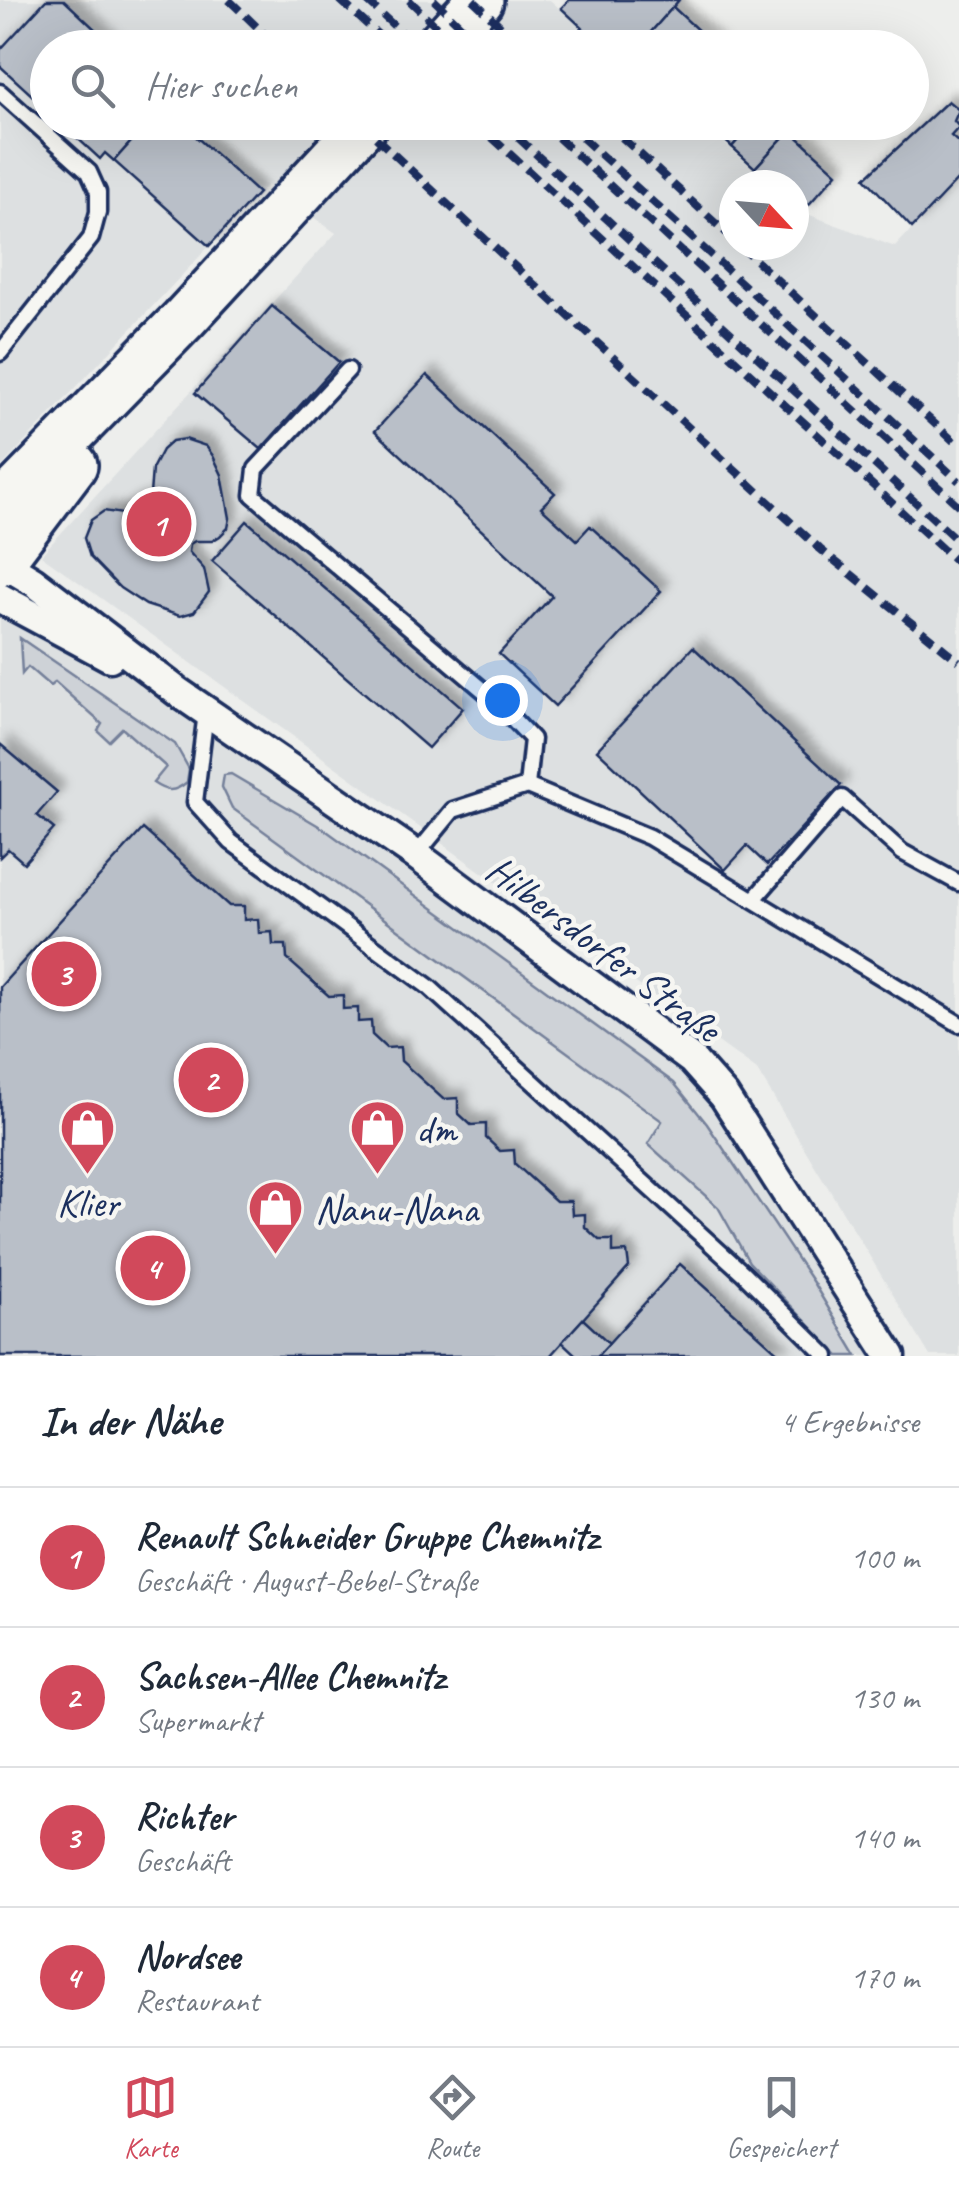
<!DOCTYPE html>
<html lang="de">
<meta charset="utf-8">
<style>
body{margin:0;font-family:Caveat,sans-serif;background:#f2f2f3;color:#1f2937}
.compass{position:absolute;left:719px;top:170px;width:90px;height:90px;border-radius:50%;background:#fff;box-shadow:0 10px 40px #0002;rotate:116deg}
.you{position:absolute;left:502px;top:700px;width:35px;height:35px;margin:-25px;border:8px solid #fff;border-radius:50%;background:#1a73e8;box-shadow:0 0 0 15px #1a73e833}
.badge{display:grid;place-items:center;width:65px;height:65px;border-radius:50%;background:#d1495b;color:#fff;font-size:32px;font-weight:700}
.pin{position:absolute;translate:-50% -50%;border:5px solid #fff;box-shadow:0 2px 10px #0006}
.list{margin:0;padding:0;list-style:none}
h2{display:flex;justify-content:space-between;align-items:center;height:130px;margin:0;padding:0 40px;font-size:42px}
h2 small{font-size:32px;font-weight:400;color:#747a83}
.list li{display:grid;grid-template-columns:65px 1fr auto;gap:30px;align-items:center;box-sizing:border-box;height:140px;padding:0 40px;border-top:2px solid #e0e1e3}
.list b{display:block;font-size:38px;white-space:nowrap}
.list p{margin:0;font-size:32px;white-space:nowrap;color:#747a83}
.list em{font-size:32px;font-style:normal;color:#747a83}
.icon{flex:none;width:55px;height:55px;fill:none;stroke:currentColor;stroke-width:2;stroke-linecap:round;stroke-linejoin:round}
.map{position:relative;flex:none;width:959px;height:1356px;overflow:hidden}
.search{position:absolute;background:#fff;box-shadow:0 10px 40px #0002;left:30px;right:30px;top:30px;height:110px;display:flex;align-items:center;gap:25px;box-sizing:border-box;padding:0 35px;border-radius:55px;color:#747a83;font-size:38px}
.sheet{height:690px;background:#fff}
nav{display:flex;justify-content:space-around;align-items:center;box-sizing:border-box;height:140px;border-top:2px solid #e0e1e3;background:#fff;font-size:28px;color:#747a83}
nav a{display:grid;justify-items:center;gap:5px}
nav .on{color:#d1495b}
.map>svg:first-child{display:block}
.built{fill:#dde0e1}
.green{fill:#ced2d7;stroke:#74809a;stroke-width:2.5}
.building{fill:#b9bfc8;stroke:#1b2f5e;stroke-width:2.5;filter:url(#shadow)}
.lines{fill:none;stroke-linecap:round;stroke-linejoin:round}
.lane-casing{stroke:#1b2f5e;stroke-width:21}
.street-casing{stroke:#1b2f5e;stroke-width:35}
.primary-casing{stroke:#1b2f5e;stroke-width:52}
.lane{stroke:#f6f6f2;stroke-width:14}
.street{stroke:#f6f6f2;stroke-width:28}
.primary{stroke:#f6f6f2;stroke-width:45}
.rail{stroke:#1b2f5e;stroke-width:8;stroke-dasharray:15 8;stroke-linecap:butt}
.labels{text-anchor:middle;stroke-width:9;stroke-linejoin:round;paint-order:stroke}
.street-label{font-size:40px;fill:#1b2f5e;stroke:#f6f6f2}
.poi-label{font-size:40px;fill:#1b2f5e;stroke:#f6f6f2;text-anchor:start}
</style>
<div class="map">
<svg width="959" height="1356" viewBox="0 0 959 1356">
<defs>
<filter id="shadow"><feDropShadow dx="8" dy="-8" stdDeviation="5" flood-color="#0004"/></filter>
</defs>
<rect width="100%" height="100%" fill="#edeeec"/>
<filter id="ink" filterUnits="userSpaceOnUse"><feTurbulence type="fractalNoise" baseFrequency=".01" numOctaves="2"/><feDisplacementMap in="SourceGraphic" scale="20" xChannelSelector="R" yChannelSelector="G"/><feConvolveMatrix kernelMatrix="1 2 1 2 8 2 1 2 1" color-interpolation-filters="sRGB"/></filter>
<g filter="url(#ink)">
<g class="built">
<polygon points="0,0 550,0 602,47 48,48 48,122 702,123 771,185 734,185 734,245 794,245 794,206 802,212 895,247 959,178 959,1356 930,1356 757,1070 41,555 336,233 267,185 0,468"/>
<polygon points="0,604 176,694 690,1063 887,1356 0,1356"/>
</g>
<g class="green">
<path d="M20,638l155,106 14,25 -2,13c-13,11 -21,10 -34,1l13,-16 -44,-39 -13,13 -11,-10 4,-7 -47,-42 -5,4 -22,-19 -6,7z"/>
<polygon points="231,774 324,829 674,1083 707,1124 814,1284 857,1356 839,1356 749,1262 718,1207 648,1144 662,1121 232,808 222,787 224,775"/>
</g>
<g class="building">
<polygon points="46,0 64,0 115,48 48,48 48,110 0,66 0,50"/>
<polygon points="569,0 679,0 637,48 604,48 561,8"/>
<polygon points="673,7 717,48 637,48"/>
<polygon points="948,101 959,110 954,121 959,127 951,136 959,143 959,178 912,228 865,178"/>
<polygon points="60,122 149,122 114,161 105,153 100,159"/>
<polygon points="149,122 180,122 258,193 209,246 114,161"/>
<polygon points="705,122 754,122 732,147"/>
<polygon points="754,122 781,122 790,130 755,168 732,147"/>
<polygon points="790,130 837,173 803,211 794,203 794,185 774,185 755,168"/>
<polygon points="272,306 339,362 261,449 195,393"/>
<polygon points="427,375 555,493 541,507 577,540 590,526 661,591 555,706 499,654 552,596 375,431"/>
<polygon points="185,439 206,446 213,456 222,475 230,518 228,528 220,536 212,541 195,541 190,544 189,552 204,569 209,592 194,612 180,616 146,605 120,588 90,557 84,538 91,520 104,511 135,516 144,513 149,507 152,469 162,450 172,441"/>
<polygon points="247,521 463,708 428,748 212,561"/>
<polygon points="693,647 841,785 767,865 747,846 725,870 597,750"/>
<polygon points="0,744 57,792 37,815 54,829 24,863 8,849 0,857"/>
<polygon points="143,829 229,906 244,906 244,920 258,919 259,933 272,932 273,945 286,945 287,959 329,996 343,995 343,1009 358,1008 358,1022 371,1021 372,1035 386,1048 400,1047 401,1061 443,1099 458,1098 458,1113 471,1125 486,1124 486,1138 500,1151 514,1150 515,1164 556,1201 571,1201 572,1215 585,1214 585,1227 599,1240 613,1240 613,1253 627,1252 629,1267 550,1356 0,1356 0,987"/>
<polygon points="680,1264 782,1356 597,1356"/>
<polygon points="583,1319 609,1343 597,1356 577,1356 562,1342"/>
</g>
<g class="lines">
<defs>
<g id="lane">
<polyline points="0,92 89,172 98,192 98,212 91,238 0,353"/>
<polyline points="348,370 256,469 253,495 495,700 532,739 527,786"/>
<polyline points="206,712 195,802 231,842 429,987 743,1273 827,1356"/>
<polyline points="416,855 453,810 527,786 649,837 959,1024"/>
<polyline points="755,898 842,798 902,852 959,883"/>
</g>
<g id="street">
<polyline points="0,561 33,581 178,692 416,855 692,1060 724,1096 891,1356"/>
<polyline points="0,598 110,657"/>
</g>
<g id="primary">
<polyline points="436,48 480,0"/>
<polyline points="0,507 183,320 366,122"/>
<polyline points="0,563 74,465"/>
</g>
</defs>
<use href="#lane" class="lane-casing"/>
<use href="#street" class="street-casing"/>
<use href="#primary" class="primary-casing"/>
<use href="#lane" class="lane"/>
<use href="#street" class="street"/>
<use href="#primary" class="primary"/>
<g class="rail">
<polyline points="229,0 279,48"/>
<polyline points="340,0 393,48"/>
<polyline points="366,0 418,48"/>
<polyline points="409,0 459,48"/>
<polyline points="434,0 484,48"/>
<polyline points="473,0 524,48"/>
<polyline points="359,122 820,549 959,661"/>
<polyline points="475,122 959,564"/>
<polyline points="501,122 959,542"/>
<polyline points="541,122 959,506"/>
<polyline points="565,122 959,481"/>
<polyline points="605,122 734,240"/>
<polyline points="739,245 959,446"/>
</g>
</g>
</g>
<defs>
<symbol id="shop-pin" viewBox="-11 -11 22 30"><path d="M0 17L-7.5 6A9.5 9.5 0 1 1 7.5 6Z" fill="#d1495b" stroke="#f6f6f2"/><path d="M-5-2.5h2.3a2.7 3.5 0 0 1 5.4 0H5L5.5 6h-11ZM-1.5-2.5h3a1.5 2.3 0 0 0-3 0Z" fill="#fff"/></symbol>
</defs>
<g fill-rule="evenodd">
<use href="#shop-pin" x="56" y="1096" width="63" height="86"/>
<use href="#shop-pin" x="346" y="1096" width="63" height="86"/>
<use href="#shop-pin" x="244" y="1176" width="63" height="86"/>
</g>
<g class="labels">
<g class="street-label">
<text transform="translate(604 948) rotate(37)" y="14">Hilbersdorfer Straße</text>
</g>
<g class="poi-label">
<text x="416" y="1142">dm</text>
<text x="88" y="1216" text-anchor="middle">Klier</text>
<text x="315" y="1222">Nanu-Nana</text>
</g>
</g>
</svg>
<svg class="compass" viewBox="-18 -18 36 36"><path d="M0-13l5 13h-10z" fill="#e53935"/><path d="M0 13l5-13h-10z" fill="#747a83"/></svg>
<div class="you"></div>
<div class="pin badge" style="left:159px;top:524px">1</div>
<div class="pin badge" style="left:211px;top:1080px">2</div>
<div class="pin badge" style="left:64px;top:974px">3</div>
<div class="pin badge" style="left:153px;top:1268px">4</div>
<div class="search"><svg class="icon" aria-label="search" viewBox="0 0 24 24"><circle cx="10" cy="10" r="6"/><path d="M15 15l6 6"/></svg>Hier suchen</div>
</div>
<section class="sheet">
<h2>In der Nähe<small>4 Ergebnisse</small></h2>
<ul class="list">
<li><span class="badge">1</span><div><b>Renault Schneider Gruppe Chemnitz</b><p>Geschäft · August-Bebel-Straße</p></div><em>100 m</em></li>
<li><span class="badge">2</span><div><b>Sachsen-Allee Chemnitz</b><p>Supermarkt</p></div><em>130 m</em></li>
<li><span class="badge">3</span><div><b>Richter</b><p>Geschäft</p></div><em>140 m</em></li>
<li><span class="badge">4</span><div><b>Nordsee</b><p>Restaurant</p></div><em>170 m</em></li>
</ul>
</section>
<nav>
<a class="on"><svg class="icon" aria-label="map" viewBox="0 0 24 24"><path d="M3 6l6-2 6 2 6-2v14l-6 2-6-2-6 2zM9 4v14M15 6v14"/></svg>Karte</a>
<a><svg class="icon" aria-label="directions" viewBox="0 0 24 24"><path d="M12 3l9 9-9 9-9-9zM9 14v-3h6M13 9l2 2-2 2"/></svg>Route</a>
<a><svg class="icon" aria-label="saved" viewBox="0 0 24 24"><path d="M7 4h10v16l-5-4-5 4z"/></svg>Gespeichert</a>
</nav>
